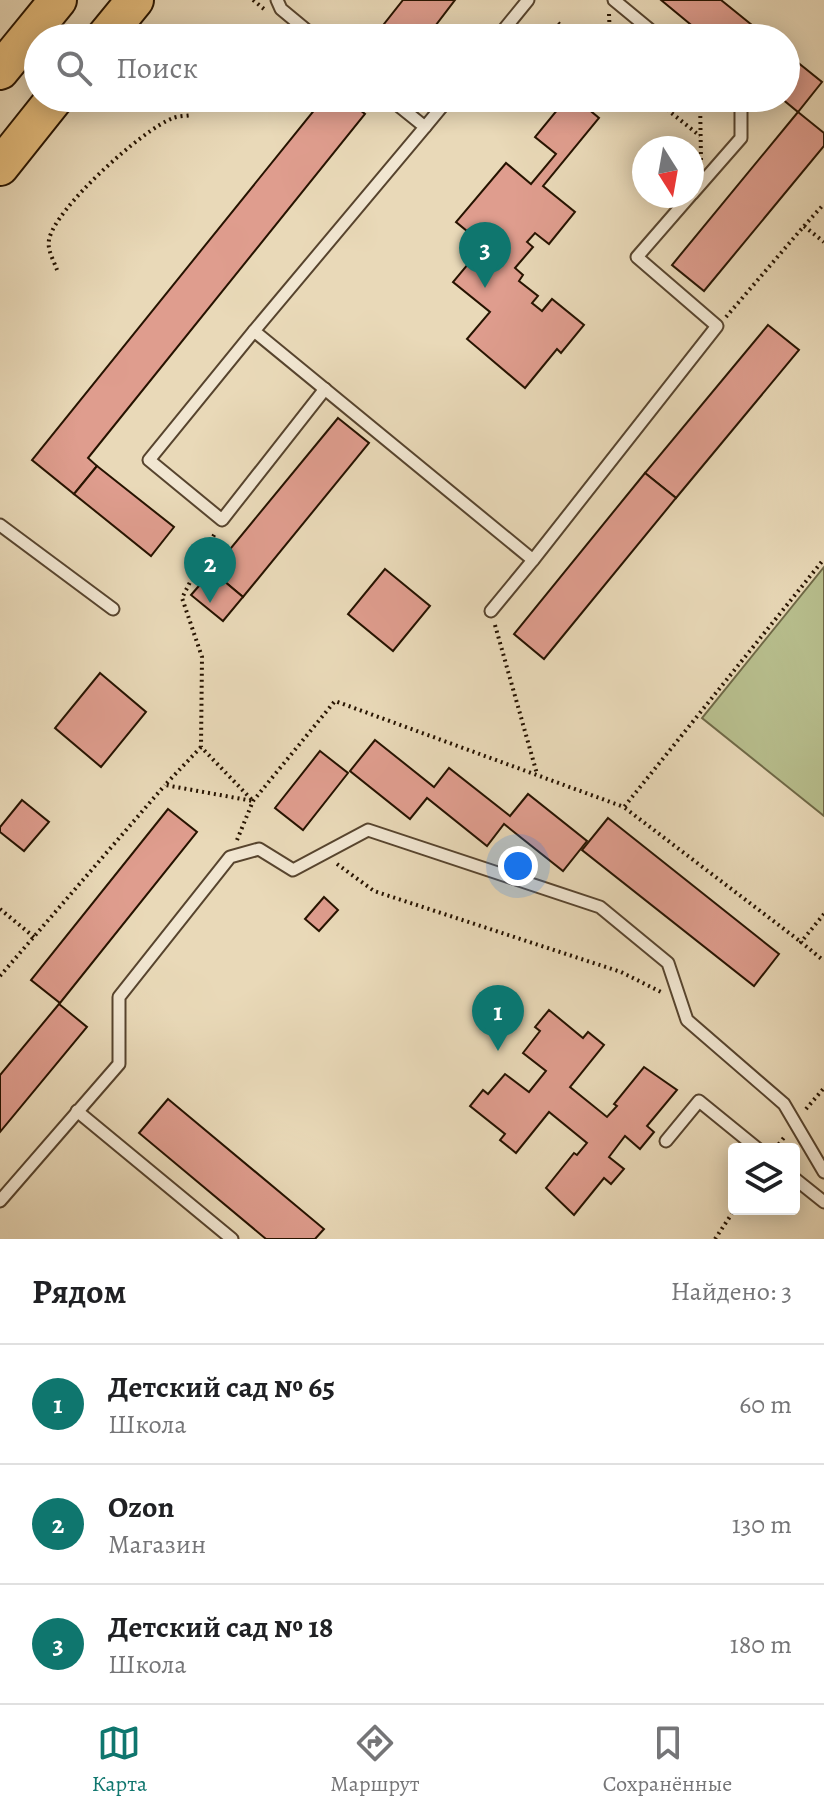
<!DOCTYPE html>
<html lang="ru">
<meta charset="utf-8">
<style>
body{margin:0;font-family:Alegreya,serif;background:#f2f2f2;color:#202124}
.controls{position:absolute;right:24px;bottom:24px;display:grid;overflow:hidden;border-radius:8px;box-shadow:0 4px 20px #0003}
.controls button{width:72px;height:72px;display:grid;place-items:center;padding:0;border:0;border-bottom:2px solid #e0e0e0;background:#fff;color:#202124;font:40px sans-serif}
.compass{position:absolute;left:632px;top:136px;width:72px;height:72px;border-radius:50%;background:#fff;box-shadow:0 4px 20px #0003;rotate:169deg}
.you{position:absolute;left:518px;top:866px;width:28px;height:28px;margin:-20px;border:6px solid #fff;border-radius:50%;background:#1a73e8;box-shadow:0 0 0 12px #1a73e833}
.badge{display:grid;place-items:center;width:52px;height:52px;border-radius:50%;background:#0f766e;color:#fff;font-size:26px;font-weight:700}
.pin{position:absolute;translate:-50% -66px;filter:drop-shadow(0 2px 4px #0008)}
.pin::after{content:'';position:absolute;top:42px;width:28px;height:24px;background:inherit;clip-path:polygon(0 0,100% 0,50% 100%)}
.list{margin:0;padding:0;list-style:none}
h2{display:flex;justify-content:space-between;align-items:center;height:104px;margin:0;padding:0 32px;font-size:34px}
h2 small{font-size:26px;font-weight:400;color:#757577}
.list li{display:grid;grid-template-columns:52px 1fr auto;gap:24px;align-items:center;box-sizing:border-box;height:120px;padding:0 32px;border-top:2px solid #e0e0e0}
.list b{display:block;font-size:30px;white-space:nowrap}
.list p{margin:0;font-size:26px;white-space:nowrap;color:#757577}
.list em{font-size:26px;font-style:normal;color:#757577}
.icon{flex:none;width:44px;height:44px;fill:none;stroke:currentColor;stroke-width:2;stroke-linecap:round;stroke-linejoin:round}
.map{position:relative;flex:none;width:824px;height:1239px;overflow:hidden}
.search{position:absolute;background:#fff;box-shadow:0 4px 20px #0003;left:24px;right:24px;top:24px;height:88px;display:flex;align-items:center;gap:20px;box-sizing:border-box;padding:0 28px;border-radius:44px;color:#757577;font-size:30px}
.sheet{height:464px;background:#fff}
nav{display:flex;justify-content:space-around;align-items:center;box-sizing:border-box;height:112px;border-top:2px solid #e0e0e0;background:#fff;font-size:22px;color:#757577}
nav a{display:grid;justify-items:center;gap:4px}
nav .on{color:#0f766e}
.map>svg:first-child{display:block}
.green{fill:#b8bf8e;stroke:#6f6947;stroke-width:2}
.building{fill:#df9d8e;stroke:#261300;stroke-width:2}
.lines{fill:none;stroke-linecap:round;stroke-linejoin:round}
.service-casing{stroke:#57442e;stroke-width:15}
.primary-casing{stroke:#261300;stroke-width:40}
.path{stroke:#261300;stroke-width:4;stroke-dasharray:2 4;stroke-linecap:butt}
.service{stroke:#f1e6d1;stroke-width:11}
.primary{stroke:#e4bc7c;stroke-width:36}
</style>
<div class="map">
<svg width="824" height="1239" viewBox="0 0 824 1239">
<rect width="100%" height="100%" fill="#e9d9b8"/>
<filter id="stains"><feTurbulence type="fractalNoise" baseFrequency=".0025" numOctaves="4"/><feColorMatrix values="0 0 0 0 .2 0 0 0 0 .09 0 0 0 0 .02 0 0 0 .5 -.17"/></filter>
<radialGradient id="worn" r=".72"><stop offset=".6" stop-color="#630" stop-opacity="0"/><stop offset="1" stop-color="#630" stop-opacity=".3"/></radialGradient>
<polygon class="green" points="824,567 824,816 702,718"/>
<g class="building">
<polygon points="403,0 455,0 426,38 373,38"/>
<polygon points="661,0 721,0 768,38 707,38"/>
<polygon points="786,53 822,82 798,112 781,98 786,98"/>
<polygon points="324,98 345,98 365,114 88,458 97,466 74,494 32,460"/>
<polygon points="567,98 575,98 599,118 543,186 575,212 549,244 535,233 527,242 533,247 515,268 523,275 519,281 538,296 532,303 542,311 552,299 584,325 561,353 557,349 525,388 467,339 490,312 453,282 484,245 456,222 506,163 531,184 556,154 535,137"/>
<polygon points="798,112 824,133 824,146 704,291 672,265"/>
<polygon points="768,325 799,350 676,498 645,473"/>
<polygon points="338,418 369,443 243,597 212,571"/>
<polygon points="97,466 174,527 151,556 74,494"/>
<polygon points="645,473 676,498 544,659 514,634"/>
<polygon points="385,569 430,606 393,651 348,614"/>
<polygon points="212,571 243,597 223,621 191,595"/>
<polygon points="100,673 146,712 101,767 55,728"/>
<polygon points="375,740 434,787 449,768 510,816 528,794 587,841 563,871 504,824 487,846 427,798 410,819 350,771"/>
<polygon points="320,751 348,773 303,830 275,808"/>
<polygon points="22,800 49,822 24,851 0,832 0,827"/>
<polygon points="168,809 197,832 60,1003 31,980"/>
<polygon points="608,818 779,954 754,986 582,850"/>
<polygon points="324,897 338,910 319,931 305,919"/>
<polygon points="59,1004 87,1027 0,1132 0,1075"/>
<polygon points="549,1010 583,1038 588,1032 604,1045 570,1087 607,1117 617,1106 614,1104 644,1067 677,1090 647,1126 654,1132 640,1149 625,1136 609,1157 624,1169 611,1184 604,1178 574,1215 546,1188 574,1153 577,1155 587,1143 549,1112 516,1153 500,1140 505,1134 470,1106 483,1090 488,1094 505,1074 529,1092 546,1071 523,1053 540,1031 535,1027"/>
<polygon points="168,1099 324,1229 315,1239 266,1239 139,1133"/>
</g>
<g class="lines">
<defs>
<g id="service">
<polyline points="277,0 281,9 316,38"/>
<polyline points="614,0 660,38"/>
<polyline points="497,38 528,0"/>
<polyline points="389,98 425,127 254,331 533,560 717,326 637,257 690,196"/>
<polyline points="425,127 449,98"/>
<polyline points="692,194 741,138 741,105 732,98"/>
<polyline points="254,331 149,460 222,520 325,389"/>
<polyline points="0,525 113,609"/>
<polyline points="491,611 533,560"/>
<polyline points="77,1111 232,1239"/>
<polyline points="666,1141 699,1101 758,1149"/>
<polyline points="794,1178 824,1202"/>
<polyline points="0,1201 119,1064 119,997 230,857 259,849 293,870 368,830 600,907 668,963 687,1020 784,1104 824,1172"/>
</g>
<g id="primary">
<polyline points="104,38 135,0"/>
<polyline points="0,71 58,0"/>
<polyline points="0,167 55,98"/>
</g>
</defs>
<use href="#service" class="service-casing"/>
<use href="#primary" class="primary-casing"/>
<g class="path">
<polyline points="253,0 264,9"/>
<polyline points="609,14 610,38"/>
<polyline points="558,23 575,38"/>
<polyline points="653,98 700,136"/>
<polyline points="700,98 701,160"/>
<polyline points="804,226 824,204"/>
<path d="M57,270c-3,-9 -10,-20 -8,-30 5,-31 94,-111 124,-122 5,-2 13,-2 19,-3"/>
<polyline points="726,317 804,226 824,242"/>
<polyline points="495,625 537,774"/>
<polyline points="201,747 165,785 253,801 201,747 202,657 182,598 215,533"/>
<polyline points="625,808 801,942"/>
<polyline points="237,840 253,801 335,701 624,807 824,559"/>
<polyline points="337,864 374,891 621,972 661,992"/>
<polyline points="0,909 34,937"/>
<polyline points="824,914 801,942 824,961"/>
<polyline points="0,976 165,785"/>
<polyline points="806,1109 824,1088"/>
<polyline points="775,1149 786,1135"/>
<polyline points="715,1239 735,1209"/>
</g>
<use href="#service" class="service"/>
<use href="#primary" class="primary"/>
</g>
<rect width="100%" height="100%" filter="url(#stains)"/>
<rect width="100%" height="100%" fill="url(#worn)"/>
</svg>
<div class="controls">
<button><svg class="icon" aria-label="layers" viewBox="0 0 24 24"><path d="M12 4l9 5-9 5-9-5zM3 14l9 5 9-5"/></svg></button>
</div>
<svg class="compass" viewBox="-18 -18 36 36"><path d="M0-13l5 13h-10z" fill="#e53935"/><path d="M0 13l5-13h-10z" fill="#757577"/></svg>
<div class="you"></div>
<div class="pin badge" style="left:498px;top:1051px">1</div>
<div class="pin badge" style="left:210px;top:603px">2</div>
<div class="pin badge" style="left:485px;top:288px">3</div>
<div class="search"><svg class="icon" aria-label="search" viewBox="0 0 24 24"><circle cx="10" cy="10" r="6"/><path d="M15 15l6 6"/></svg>Поиск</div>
</div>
<section class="sheet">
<h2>Рядом<small>Найдено: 3</small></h2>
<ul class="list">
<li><span class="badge">1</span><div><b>Детский сад № 65</b><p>Школа</p></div><em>60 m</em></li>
<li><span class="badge">2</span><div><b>Ozon</b><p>Магазин</p></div><em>130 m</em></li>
<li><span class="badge">3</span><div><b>Детский сад № 18</b><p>Школа</p></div><em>180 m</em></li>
</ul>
</section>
<nav>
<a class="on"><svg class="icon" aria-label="map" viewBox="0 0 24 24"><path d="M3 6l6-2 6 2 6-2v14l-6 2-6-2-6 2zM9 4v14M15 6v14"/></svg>Карта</a>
<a><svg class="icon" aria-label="directions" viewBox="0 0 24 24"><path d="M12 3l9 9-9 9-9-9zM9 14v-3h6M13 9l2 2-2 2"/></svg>Маршрут</a>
<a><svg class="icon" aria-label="saved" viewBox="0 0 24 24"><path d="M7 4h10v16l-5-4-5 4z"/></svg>Сохранённые</a>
</nav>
